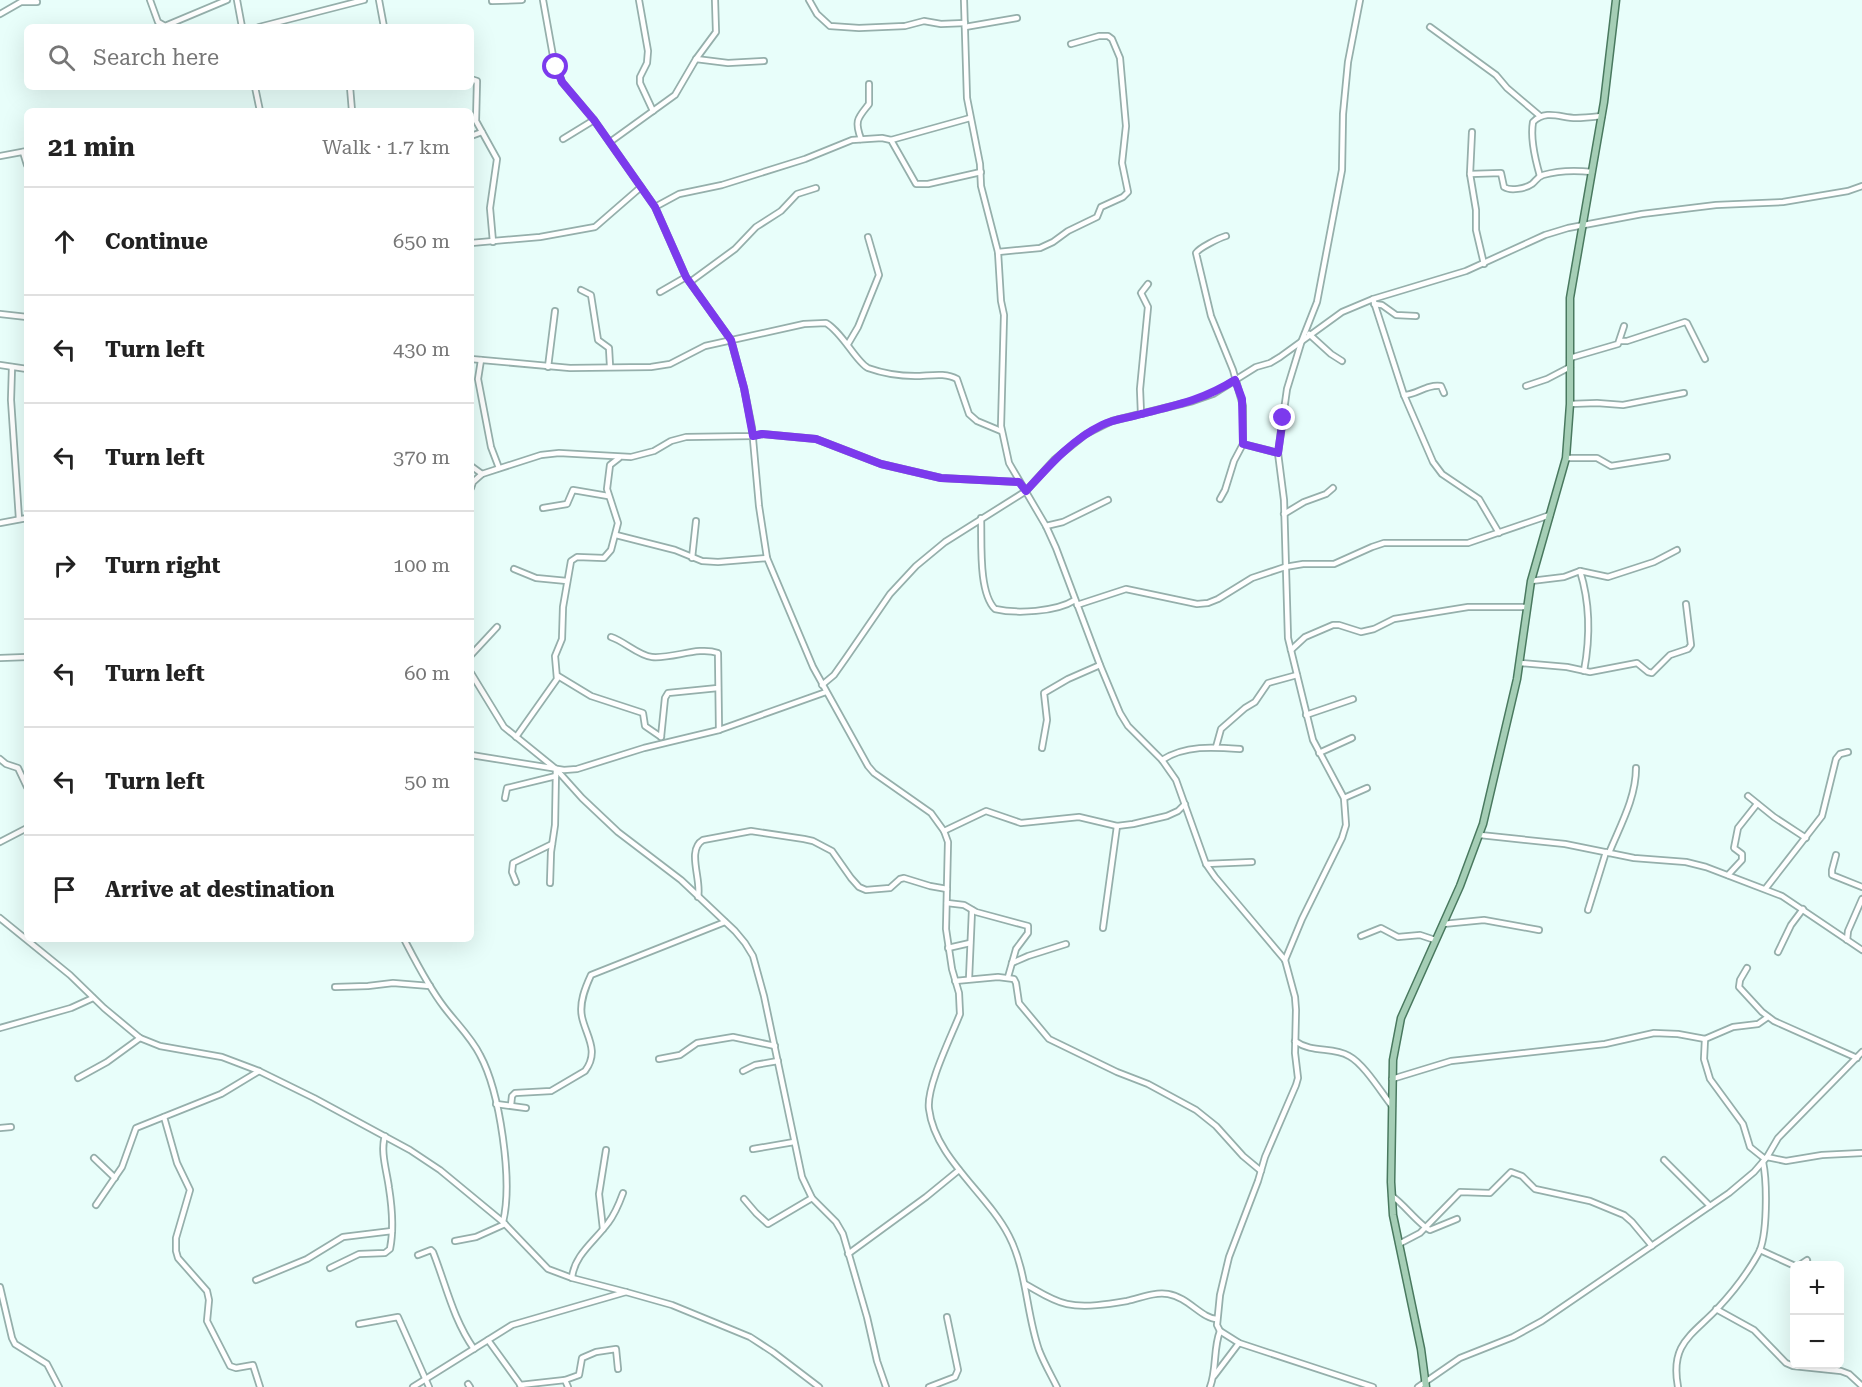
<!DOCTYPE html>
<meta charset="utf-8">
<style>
body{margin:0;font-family:"Roboto Serif",serif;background:#f2f2f2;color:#222}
.controls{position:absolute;right:18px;bottom:18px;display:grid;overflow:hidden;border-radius:9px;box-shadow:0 6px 24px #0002}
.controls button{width:54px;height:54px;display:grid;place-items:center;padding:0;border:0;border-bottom:2px solid #e0e0e0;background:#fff;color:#222;font:30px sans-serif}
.stop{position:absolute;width:18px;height:18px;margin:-14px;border:4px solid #7c3aed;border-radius:50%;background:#fff}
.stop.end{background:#7c3aed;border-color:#fff;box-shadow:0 2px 6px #0008}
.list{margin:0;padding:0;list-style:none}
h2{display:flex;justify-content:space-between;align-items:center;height:78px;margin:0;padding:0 24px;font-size:26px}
h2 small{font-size:20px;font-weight:400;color:#767676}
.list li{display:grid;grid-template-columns:39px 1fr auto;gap:18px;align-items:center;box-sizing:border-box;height:108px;padding:0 24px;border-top:2px solid #e0e0e0}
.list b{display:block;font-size:22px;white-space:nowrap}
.list em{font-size:20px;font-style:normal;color:#767676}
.icon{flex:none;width:33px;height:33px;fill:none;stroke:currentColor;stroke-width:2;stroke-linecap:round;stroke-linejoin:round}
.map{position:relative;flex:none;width:1862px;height:1387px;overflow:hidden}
.search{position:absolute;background:#fff;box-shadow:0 6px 24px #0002;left:24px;top:24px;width:450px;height:66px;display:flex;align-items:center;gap:15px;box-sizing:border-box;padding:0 21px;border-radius:9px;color:#767676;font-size:22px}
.panel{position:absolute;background:#fff;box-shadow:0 6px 24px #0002;left:24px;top:108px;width:450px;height:834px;border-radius:9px}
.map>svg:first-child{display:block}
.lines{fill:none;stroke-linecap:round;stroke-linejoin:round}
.minor-casing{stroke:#95afab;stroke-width:8}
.major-casing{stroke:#49795f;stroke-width:9}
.minor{stroke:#fff;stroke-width:4.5}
.major{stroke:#a5ceb6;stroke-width:6}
.route{stroke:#7c3aed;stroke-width:8}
</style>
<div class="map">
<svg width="1862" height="1387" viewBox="0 0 1862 1387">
<rect width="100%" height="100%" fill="#e8fefa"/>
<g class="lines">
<defs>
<g id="minor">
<polyline points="150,0 158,22 165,26 227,0"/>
<polyline points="237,0 242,27"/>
<polyline points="379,0 384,27"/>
<path d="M543,0l10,56 9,26 32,38 61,87 31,70 45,63 13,48 8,40 7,78 8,52 46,109 55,99 6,7 57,40 13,18 4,11 -2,87 6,40 7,24 1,21c-9,23 -34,73 -31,95 6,49 58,84 80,127 18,35 17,77 30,114 5,13 12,25 18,37"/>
<polyline points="639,0 648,51 647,63 640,77 640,83 653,111"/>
<polyline points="809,0 817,14 830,26 859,28 905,26 924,21 941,24 965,23"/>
<polyline points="964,0 967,98 980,164 981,186 998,252 1001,301 1004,315 1001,426 1009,463 1046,526 1056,548 1100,665 1120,713 1128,726 1162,760 1176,780 1206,864 1215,877 1285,960 1295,997 1296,1010 1295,1053 1298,1078 1296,1085 1265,1157 1258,1181 1229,1257 1220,1295 1217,1325 1220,1331 1239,1343 1373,1387"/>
<polyline points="492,1 522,0"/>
<polyline points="0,14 21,2 37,2"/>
<polyline points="259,27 364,0"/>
<polyline points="965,27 1017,18"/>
<polyline points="1430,27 1496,75 1507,88 1540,116"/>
<polyline points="696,59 728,63 764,61"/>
<polyline points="471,79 477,81 476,121 497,159 490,208 493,242"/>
<polyline points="255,87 260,111"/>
<polyline points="350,87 352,111"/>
<polyline points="1472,132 1470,174 1476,210 1476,230 1484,264"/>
<polyline points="471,136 482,132"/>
<polyline points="563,139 594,120"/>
<path d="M861,139c-7,-19 -3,-21 8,-35v-20"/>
<polyline points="891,140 970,118"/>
<polyline points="610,142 675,95 696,59 716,32 715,0"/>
<polyline points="23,152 27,165"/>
<polyline points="0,156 27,151"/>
<path d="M1470,174l31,-1 3,14c6,4 21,2 28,-3 4,-3 5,-7 11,-9 17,-5 32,-5 49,-3"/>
<path d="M1540,176c-5,-17 -10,-37 -7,-54 13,-13 28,-4 43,-4 9,0 17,-1 26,-2"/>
<polyline points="655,207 679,194 722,185 805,159 852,140 882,138 891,140 916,184 928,184 981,172"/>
<polyline points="471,243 540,237 595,227 641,187"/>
<polyline points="998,252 1040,248 1053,242 1068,231 1097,217 1101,207 1123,197 1128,192 1122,163 1126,126 1120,58 1112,39 1108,36 1099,36 1071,44"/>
<polyline points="690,282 735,249 756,227 781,211 797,194 816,188"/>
<polyline points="581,290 591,295 598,340 609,348 610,366"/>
<polyline points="660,292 686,277"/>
<polyline points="1373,299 1404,395 1433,462 1442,474 1479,499 1499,533"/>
<polyline points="1374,304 1382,305 1396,315 1416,316"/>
<polyline points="0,314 27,317"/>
<polyline points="1309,334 1331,354 1342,361"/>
<polyline points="1620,341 1627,341 1685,322 1687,323 1705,359"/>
<polyline points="848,344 858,327 879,275 868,237"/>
<polyline points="1570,358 1618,344 1624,326"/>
<path d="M471,359l99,9 81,-1 19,-3 35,-18 99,-22 22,-1c17,10 30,39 42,45 14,5 32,8 47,8 14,0 30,-4 42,3l12,35 8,7 24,10"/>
<polyline points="481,360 478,379 491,447 499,468"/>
<polyline points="0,365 27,369"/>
<polyline points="12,367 11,400 19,519"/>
<polyline points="548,367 555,311"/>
<polyline points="1526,386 1547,379 1570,367"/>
<path d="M1404,395c13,0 22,-11 37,-9l3,7"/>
<polyline points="1570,404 1597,403 1623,405 1684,393"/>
<polyline points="1141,414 1140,389 1148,307 1141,293 1148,284"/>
<polyline points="1243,444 1278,453"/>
<polyline points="1566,458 1597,458 1611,466 1667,457"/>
<polyline points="471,466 482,474"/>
<polyline points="471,488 473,482 482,474 541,455 559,453 631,457 654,451 671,441 686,437 753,436 762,434 816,439 881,464 941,478 1019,482"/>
<path d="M1220,499l5,-9 9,-29 9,-17v-38l-10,-36 -22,-54 -15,-63c3,-5 23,-15 30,-17"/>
<polyline points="543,508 567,504 573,490 608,496"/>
<polyline points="1284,514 1304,502 1326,494 1333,488"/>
<path d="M981,518c1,23 -3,74 14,91 21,5 61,3 80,-9"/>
<polyline points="0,523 27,518"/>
<polyline points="1046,526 1063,522 1108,500"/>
<polyline points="616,535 675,550 702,561 718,562 767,558"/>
<polyline points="692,558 696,521"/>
<polyline points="514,569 536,578 567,581"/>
<path d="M1580,571c10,32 10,68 4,100"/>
<polyline points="1531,581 1564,577 1580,571 1608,577 1654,562 1677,550"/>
<polyline points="1077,605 1126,589 1197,604 1208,603 1218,599 1252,578 1285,567 1303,564 1334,564 1372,547 1384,543 1468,543 1550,515"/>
<path d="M611,637c13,4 28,19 41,20 21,2 46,-11 66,-4l1,77"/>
<polyline points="1291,650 1305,637 1333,625 1339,625 1361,632 1374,629 1394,619 1468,607 1527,607"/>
<polyline points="471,655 497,627"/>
<polyline points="0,658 27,657"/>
<polyline points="1520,663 1567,667 1590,672 1637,663 1648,672 1652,673 1670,655 1688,649 1691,645 1686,604"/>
<polyline points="471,673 504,727 556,769 582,798 618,832 681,880 735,931 745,943 753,956 764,996 802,1177 812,1198 836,1222 843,1234 867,1317 877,1361 886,1387"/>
<polyline points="558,676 591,696 643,713 645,726 661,737"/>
<polyline points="822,685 834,675 846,658 890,594 916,566 945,542 1026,491 1055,459 1086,434 1112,421 1193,401 1213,394 1256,367 1270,363 1280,357 1342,312 1373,299 1466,271 1545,235 1568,228 1642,214 1716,205 1783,202 1848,191 1862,186"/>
<polyline points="1306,715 1353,699"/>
<polyline points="516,737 557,679 555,656 562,639 563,607 571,561 577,557 604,558 611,550 618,523 607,489 610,465 619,458"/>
<polyline points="661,737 665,698 668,693 718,688"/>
<polyline points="1216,747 1221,729 1245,708 1255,702 1268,683 1297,675"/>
<polyline points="1042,748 1047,720 1044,693 1068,679 1100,665"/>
<polyline points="1319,753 1352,738"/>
<polyline points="471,755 564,770 577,769 644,748 719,730 826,692"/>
<polyline points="0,759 6,764 18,768 27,787"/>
<path d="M1162,760c23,-15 51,-13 78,-11"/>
<polyline points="1748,796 1774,817 1806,838"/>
<polyline points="505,798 507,788 556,776"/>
<polyline points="1344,798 1367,788"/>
<polyline points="944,831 986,811 1021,823 1079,817 1117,826 1133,824 1167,816 1178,811 1185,804"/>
<polyline points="1480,835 1565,844 1634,858 1686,862 1706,867 1782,896 1862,950"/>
<polyline points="0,842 27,828"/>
<path d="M1609,853c11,-27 27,-55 27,-85"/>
<polyline points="1836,855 1832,870 1832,875 1862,887"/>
<polyline points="1206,864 1252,862"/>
<polyline points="1728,875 1742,860 1742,854 1734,848 1738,828 1757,804"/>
<polyline points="516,882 512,872 513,863 552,844"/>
<polyline points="550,883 551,852 555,825 556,769"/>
<polyline points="1766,888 1822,816 1836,759 1840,754 1848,752"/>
<path d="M698,897c4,-17 -12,-47 5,-57l48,-9 53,8 9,2 19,10 19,27 8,9 7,3 24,-2 10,-9 4,-1 26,8 17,3"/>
<polyline points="947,903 964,905 976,912 1028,926 1028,933 1016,949 1008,977"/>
<polyline points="1588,910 1606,852"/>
<polyline points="0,918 70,975 104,1008 140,1038 160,1046 222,1057 259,1071 314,1098 410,1150 440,1170 503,1222 548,1269 572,1278 626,1292"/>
<polyline points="1443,924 1484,920 1539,930"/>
<polyline points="1103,928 1117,826"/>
<polyline points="1361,936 1381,928 1398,937 1420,935 1435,940"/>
<path d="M404,939c12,23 24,47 40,68 12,16 27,30 36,48 20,37 33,126 23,167"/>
<polyline points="1847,940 1848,931 1862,899"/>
<polyline points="948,948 970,943"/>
<polyline points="1778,952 1791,925 1803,909"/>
<polyline points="1285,960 1302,919 1342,838 1346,825 1344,798 1313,740 1288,638 1284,500 1278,453 1287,389 1302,340 1317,302 1342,170 1343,114 1348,62 1360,0"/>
<polyline points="1012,963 1028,956 1066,944"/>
<polyline points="1747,968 1740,980 1739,987 1762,1012 1774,1021 1857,1058"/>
<polyline points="969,979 972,910"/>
<polyline points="955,981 998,977 1014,979 1016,983 1019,1003 1049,1039 1117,1072 1148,1084 1196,1110 1216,1126 1243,1156 1261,1171"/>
<polyline points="335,987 368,986 393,983 430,986"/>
<polyline points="0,1028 71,1008 93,998"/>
<polyline points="1705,1039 1704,1059 1710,1079 1743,1124 1750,1147 1765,1159"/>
<path d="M1295,1041c18,13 37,5 54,15 15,8 32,36 43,50"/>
<polyline points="659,1059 680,1055 697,1043 733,1037 775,1046"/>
<polyline points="743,1071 755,1065 778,1061"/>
<polyline points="78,1078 107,1062 140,1038"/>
<polyline points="1392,1079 1451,1061 1605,1044 1654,1033 1678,1034 1705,1039 1733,1027 1758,1024 1768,1017"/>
<polyline points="496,1104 526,1108"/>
<path d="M511,1105l1,-9 3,-3 36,-2 34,-20c15,-20 1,-35 -3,-54 -3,-14 3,-29 9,-42l134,-53"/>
<polyline points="164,1117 177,1163 190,1190 176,1238 176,1251 178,1258 207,1291 209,1300 207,1321 230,1366 236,1368 253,1365 260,1387"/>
<polyline points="0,1128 11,1127"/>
<polyline points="753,1149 794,1142"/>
<polyline points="1767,1157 1786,1161 1822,1155 1862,1153"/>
<polyline points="94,1158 115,1178"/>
<polyline points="1664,1160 1710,1206"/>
<path d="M1392,1196c12,8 27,29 38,34l27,-11"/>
<polyline points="744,1199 756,1213 768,1224 812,1198"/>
<polyline points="96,1205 122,1167 136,1128 221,1094 259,1071"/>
<polyline points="603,1229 599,1194 606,1150"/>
<polyline points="455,1241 476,1237 505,1224"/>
<polyline points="1399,1244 1420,1233 1460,1192 1490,1193 1511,1172 1522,1176 1535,1189 1590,1201 1624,1215 1632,1222 1652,1246"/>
<polyline points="1760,1250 1795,1266"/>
<polyline points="848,1254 926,1197 959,1170"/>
<path d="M418,1255l13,-5 2,2c13,33 20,67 41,97"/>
<polyline points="1798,1266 1807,1260"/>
<path d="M330,1268l29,-14 26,-1 5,-4c4,-20 2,-42 -1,-61 -2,-16 -9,-37 -4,-52"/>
<path d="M572,1278c2,-23 23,-37 36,-55 7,-9 11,-19 15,-30"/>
<polyline points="256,1280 307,1259 343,1237 392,1231"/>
<path d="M1025,1284c13,7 27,17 42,20 18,4 42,0 60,-3 14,-3 26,-9 41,-7 20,3 34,25 49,25"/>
<polyline points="0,1287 12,1338 15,1344 47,1364 59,1387"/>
<polyline points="1716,1309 1754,1330 1786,1363 1793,1366 1841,1371 1849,1374 1862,1386"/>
<polyline points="359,1324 398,1317 429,1387"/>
<polyline points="488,1340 522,1387"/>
<polyline points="1214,1376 1239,1343"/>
<polyline points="468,1384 470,1387"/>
<polyline points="520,1385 565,1380"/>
<polyline points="413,1387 512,1325 626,1292 672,1305 750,1337 773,1352 819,1387"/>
<polyline points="568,1387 565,1380 579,1375 582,1358 596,1352 616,1349 618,1369"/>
<polyline points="929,1387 955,1377 958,1370 947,1317"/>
<path d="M1210,1387c7,-18 3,-38 10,-56"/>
<polyline points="1418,1387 1460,1358 1513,1337 1542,1321 1729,1193 1754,1172 1767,1157 1778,1138 1862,1052"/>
<path d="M1678,1387c-8,-43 13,-51 39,-78 16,-17 30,-35 41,-55 10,-17 9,-73 5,-92"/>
</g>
<polyline id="major" points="1426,1387 1421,1349 1393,1215 1391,1182 1393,1060 1401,1018 1460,886 1483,824 1517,679 1531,581 1566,458 1570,404 1570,298 1604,102 1616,0"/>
</defs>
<use href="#minor" class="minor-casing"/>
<use href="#major" class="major-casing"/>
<use href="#minor" class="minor"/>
<use href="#major" class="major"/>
</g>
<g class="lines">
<path class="route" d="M556,67l6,15 32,38 61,87 31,70 45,63 13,48 9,48 9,-2 54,5 65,25 60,14 78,4 7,9c22,-24 45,-51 76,-66 12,-6 26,-7 39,-11 36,-9 62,-14 94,-34l7,19 1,45 35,9 5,-35"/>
</g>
</svg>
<div class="controls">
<button>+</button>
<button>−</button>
</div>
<div class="stop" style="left:556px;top:67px"></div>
<div class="stop end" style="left:1283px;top:418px"></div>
<div class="search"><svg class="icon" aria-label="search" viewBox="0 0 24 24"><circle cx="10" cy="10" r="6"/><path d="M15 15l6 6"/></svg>Search here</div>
<section class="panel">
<h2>21 min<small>Walk · 1.7 km</small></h2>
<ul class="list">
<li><svg class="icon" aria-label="ahead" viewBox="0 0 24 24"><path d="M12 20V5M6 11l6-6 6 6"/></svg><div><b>Continue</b></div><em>650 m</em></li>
<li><svg class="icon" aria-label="left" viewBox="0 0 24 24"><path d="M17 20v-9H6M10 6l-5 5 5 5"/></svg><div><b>Turn left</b></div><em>430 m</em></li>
<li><svg class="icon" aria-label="left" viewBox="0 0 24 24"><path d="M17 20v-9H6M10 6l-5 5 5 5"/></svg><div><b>Turn left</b></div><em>370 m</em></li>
<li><svg class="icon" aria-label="right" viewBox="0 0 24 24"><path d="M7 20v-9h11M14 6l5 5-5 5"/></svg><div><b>Turn right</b></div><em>100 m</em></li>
<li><svg class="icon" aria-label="left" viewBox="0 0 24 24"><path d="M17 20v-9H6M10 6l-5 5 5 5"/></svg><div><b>Turn left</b></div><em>60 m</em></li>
<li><svg class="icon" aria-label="left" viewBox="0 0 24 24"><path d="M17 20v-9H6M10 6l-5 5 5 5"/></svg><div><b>Turn left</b></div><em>50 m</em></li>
<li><svg class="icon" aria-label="arrive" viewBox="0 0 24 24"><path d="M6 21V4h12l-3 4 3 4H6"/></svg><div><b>Arrive at destination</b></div></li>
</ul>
</section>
</div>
